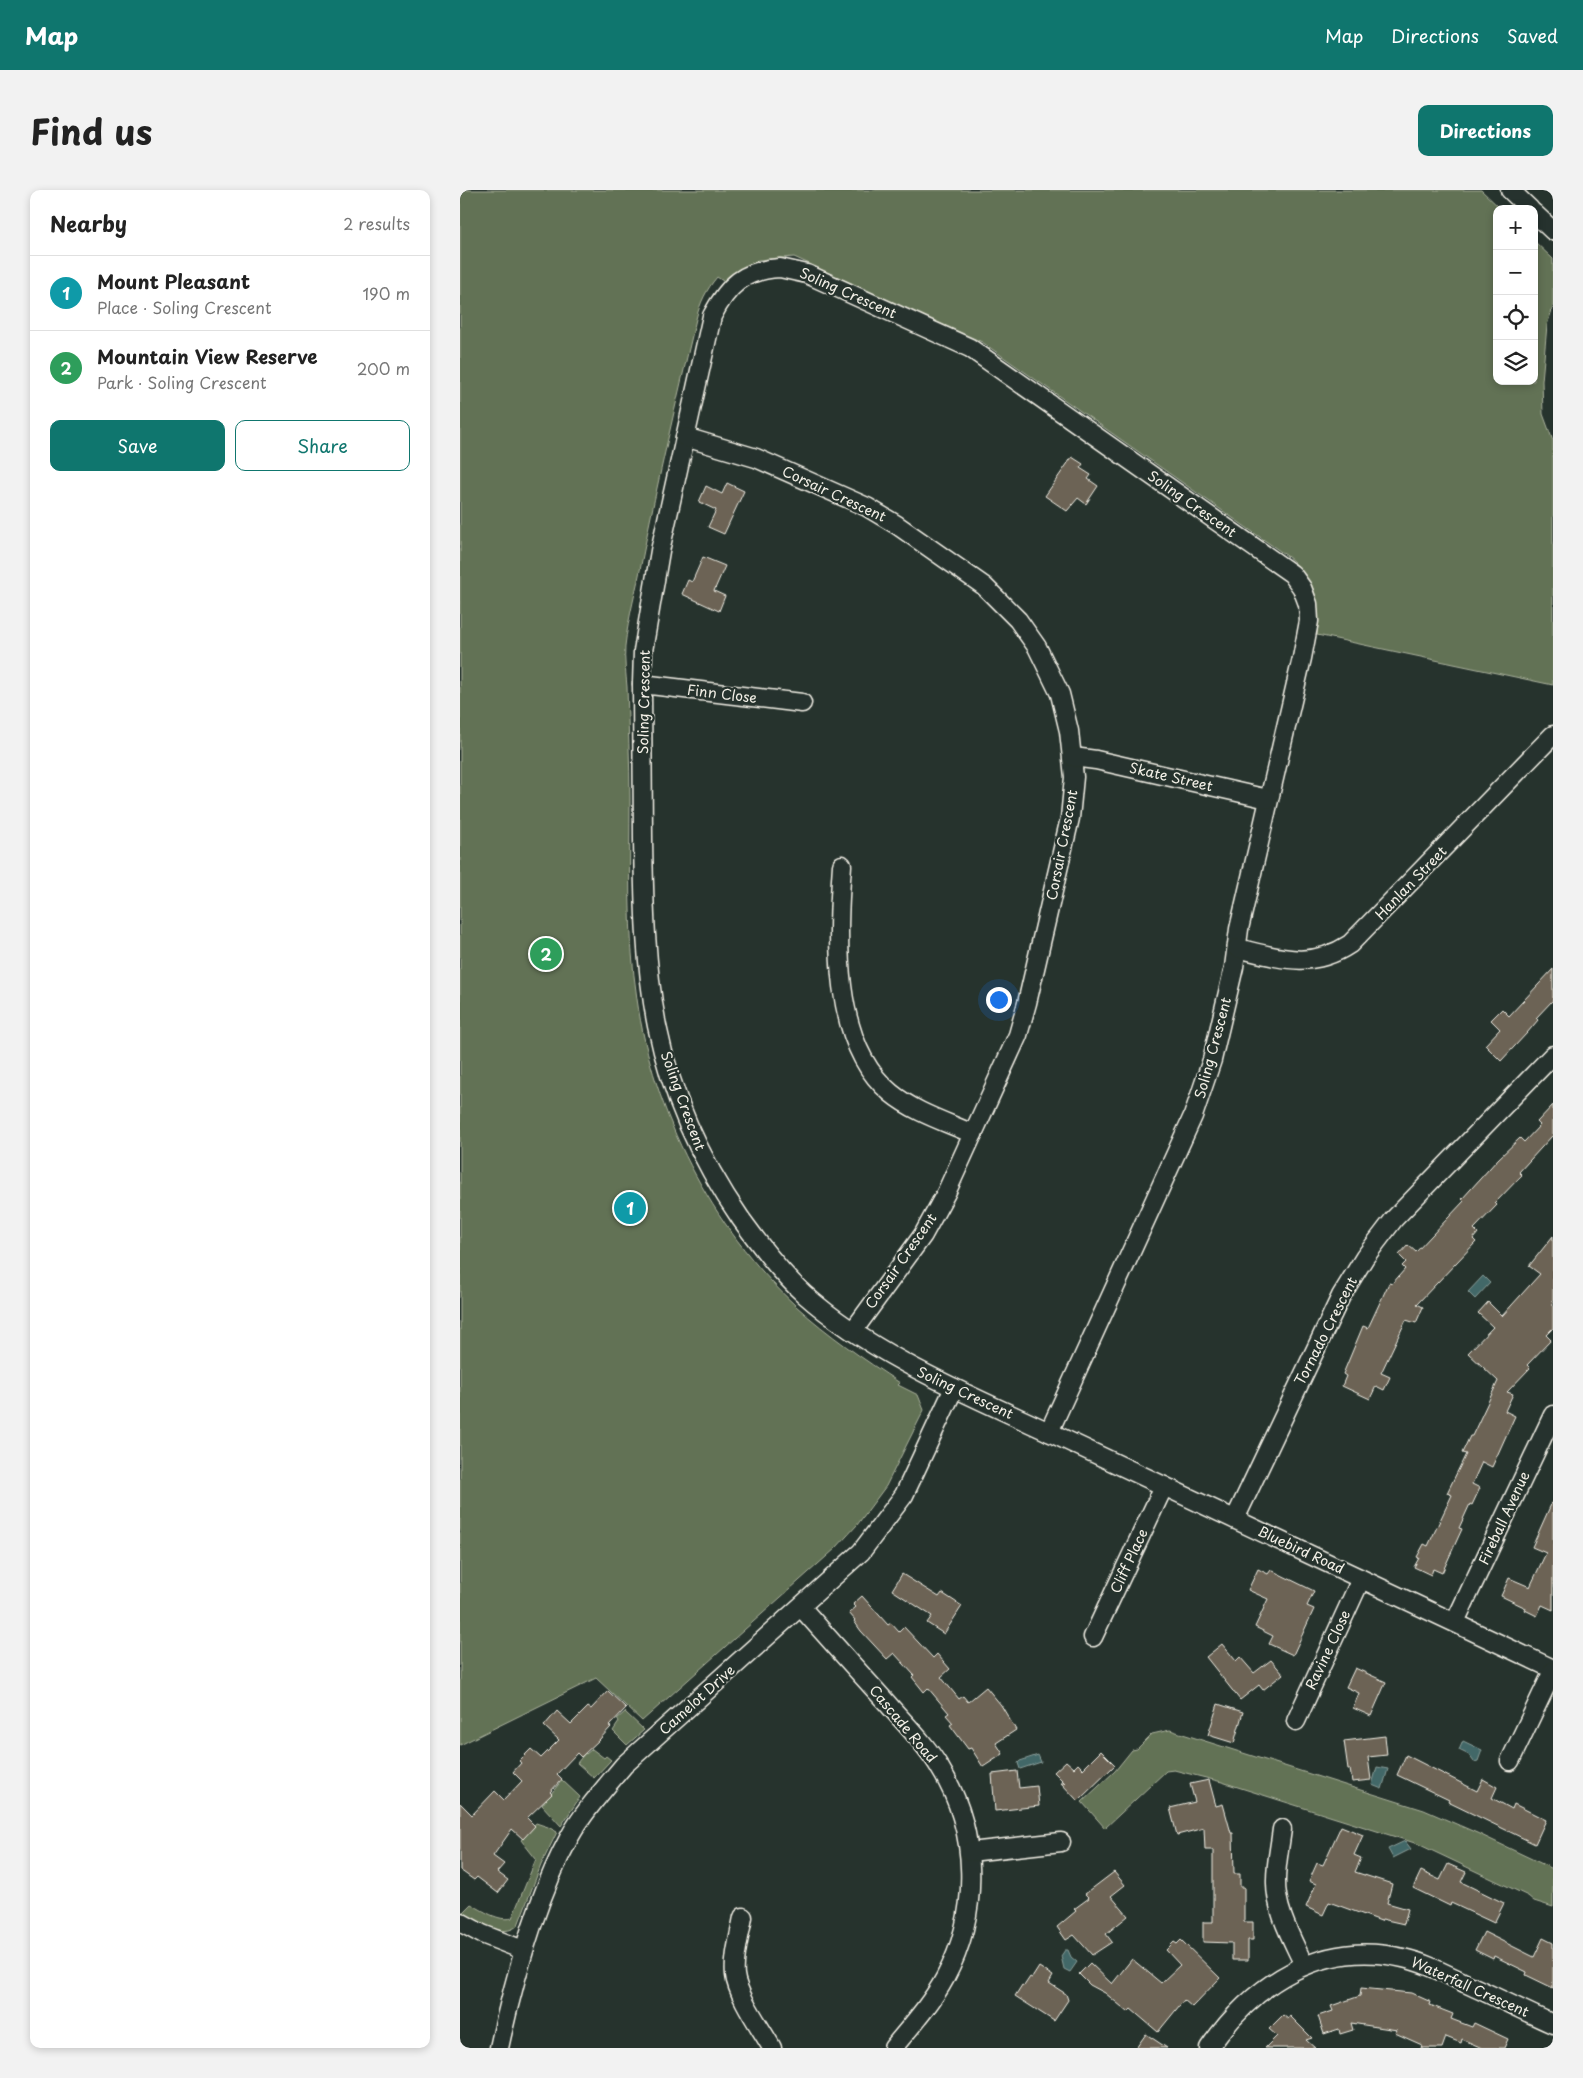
<!DOCTYPE html>
<meta charset="utf-8">
<style>
body{margin:0;font-family:"Playpen Sans",sans-serif;background:#f2f2f2;color:#222}
.controls{position:absolute;right:15px;top:15px;display:grid;overflow:hidden;border-radius:10px;box-shadow:0 2px 8px #0003}
.controls button{width:45px;height:45px;display:grid;place-items:center;padding:0;border:0;border-bottom:1px solid #e0e0e0;background:#fff;color:#222;font:25px sans-serif}
.you{position:absolute;left:538px;top:809px;width:18px;height:18px;margin:-12px;border:4px solid #fff;border-radius:50%;background:#1a73e8;box-shadow:0 0 0 8px #1a73e833}
.badge{display:grid;place-items:center;width:32px;height:32px;border-radius:50%;background:#0f766e;color:#fff;font-size:16px;font-weight:700}
.pin{position:absolute;translate:-50% -50%;border:2px solid #fff;box-shadow:0 1px 5px #0006}
.list{margin:0;padding:0;list-style:none}
h2{display:flex;justify-content:space-between;align-items:center;height:65px;margin:0;padding:0 20px;font-size:21px}
h2 small{font-size:16px;font-weight:400;color:#767676}
.list li{display:grid;grid-template-columns:32px 1fr auto;gap:15px;align-items:center;box-sizing:border-box;height:75px;padding:0 20px;border-top:1px solid #e0e0e0}
.list b{display:block;font-size:19px;white-space:nowrap}
.list p{margin:0;font-size:16px;white-space:nowrap;color:#767676}
.list em{font-size:16px;font-style:normal;color:#767676}
.actions{display:flex;gap:10px;padding:15px 20px}
.actions a{flex:1;padding:11px 0;border:1px solid #0f766e;border-radius:10px;text-align:center;font-size:18px;color:#0f766e}
.actions .main{background:#0f766e;color:#fff}
.icon{flex:none;width:28px;height:28px;fill:none;stroke:currentColor;stroke-width:2;stroke-linecap:round;stroke-linejoin:round}
.map{position:relative;flex:none;width:1093px;height:1858px;overflow:hidden;border-radius:10px}
header{display:flex;align-items:center;gap:30px;box-sizing:border-box;height:70px;padding:0 25px;background:#0f766e;color:#fff}
header strong{font-size:24px}
nav{display:flex;gap:28px;margin-inline-start:auto;font-size:18px}
.intro{display:flex;align-items:center;justify-content:space-between;box-sizing:border-box;height:120px;padding:0 30px}
h1{margin:0;font-size:35px}
.button{padding:12px 22px;border-radius:10px;background:#0f766e;color:#fff;font-size:18px;font-weight:700}
main{display:flex;gap:30px;padding:0 30px}
aside{flex:1;background:#fff;border-radius:10px;box-shadow:0 2px 8px #0003}
.map>svg:first-child{display:block}
.green{fill:#627254;stroke:#abb29e}
.water{fill:#436867;stroke:#8a9f9b}
.building{fill:#6c6455;stroke:#f4f1e8}
.lines{fill:none;stroke-linecap:round;stroke-linejoin:round}
.minor-casing{stroke:#f4f1e8;stroke-width:21}
.minor{stroke:#26332d;stroke-width:18}
.labels{text-anchor:middle;stroke-width:4.5;stroke-linejoin:round;paint-order:stroke}
.street-label{font-size:14px;fill:#f4f1e8;stroke:#26332d}
</style>
<header>
<strong>Map</strong>
<nav><a>Map</a><a>Directions</a><a>Saved</a></nav>
</header>
<div class="intro"><h1>Find us</h1><a class="button">Directions</a></div>
<main>
<aside>
<h2>Nearby<small>2 results</small></h2>
<ul class="list">
<li><span class="badge" style="background:#0f9aa8">1</span><div><b>Mount Pleasant</b><p>Place · Soling Crescent</p></div><em>190 m</em></li>
<li><span class="badge" style="background:#2e9e5b">2</span><div><b>Mountain View Reserve</b><p>Park · Soling Crescent</p></div><em>200 m</em></li>
</ul>
<div class="actions"><a class="main">Save</a><a>Share</a></div>
</aside>
<div class="map">
<svg width="1093" height="1858" viewBox="0 0 1093 1858">
<rect width="100%" height="100%" fill="#26332d"/>
<filter id="ink" filterUnits="userSpaceOnUse"><feTurbulence type="fractalNoise" baseFrequency=".02" numOctaves="2"/><feDisplacementMap in="SourceGraphic" scale="10" xChannelSelector="R" yChannelSelector="G"/><feConvolveMatrix kernelMatrix="1 2 1 2 8 2 1 2 1" color-interpolation-filters="sRGB"/></filter>
<g filter="url(#ink)">
<g class="green">
<path d="M0,0h1021l20,19h-4v172h37v-140l19,18v48l-6,18 -5,56 1,33 10,27v244l-236,-50c3,-37 -1,-55 -30,-79l-305,-214 -188,-85 -36,3 -35,21 -6,-4c-11,13 -17,26 -21,42 -19,80 -38,160 -54,241 -5,28 -14,58 -17,86 -1,14 1,28 2,41 1,38 3,75 3,112 0,66 -3,134 7,200 16,114 74,228 159,307 32,29 67,53 104,77l-2,2 20,10 6,15 -38,76 -29,39 -21,23 -194,173 -46,-43 -136,67z"/>
<polygon points="165,1522 184,1540 167,1555 153,1541 159,1532 157,1529"/>
<polygon points="710,1540 964,1620 1017,1643 1093,1679 1093,1717 1074,1711 1068,1706 958,1654 762,1592 714,1580 706,1581 645,1638 622,1612 655,1581 672,1560 677,1559 692,1544"/>
<polygon points="132,1559 144,1568 146,1566 151,1570 134,1588 117,1573 125,1563 126,1564"/>
<polygon points="102,1590 120,1607 101,1636 82,1615"/>
<path d="M76,1633l12,4 9,5 -16,33 -23,60c-15,15 -41,-4 -55,-13l8,-8c11,6 28,18 41,14l24,-59 -15,-19z"/>
</g>
<g class="water">
<polygon points="1023,1086 1030,1093 1015,1109 1008,1102"/>
<polygon points="1003,1551 1022,1560 1018,1571 1014,1572 1009,1565 999,1560"/>
<polygon points="578,1565 581,1572 560,1579 558,1573 560,1571"/>
<polygon points="917,1577 928,1579 922,1599 912,1595"/>
<polygon points="945,1651 951,1659 933,1668 928,1659"/>
<polygon points="605,1760 608,1760 611,1767 617,1772 610,1782 604,1779 601,1766"/>
</g>
<g class="building">
<polygon points="612,267 623,274 620,278 631,285 628,289 638,296 626,314 618,308 607,321 585,306"/>
<polygon points="267,293 284,301 264,344 248,337 256,320 239,312 246,296 262,304"/>
<polygon points="243,367 265,376 254,401 265,406 259,421 222,404 228,390 232,392"/>
<polygon points="1093,779 1093,810 1076,828 1078,830 1067,843 1041,871 1025,855 1040,839 1031,830 1042,819 1049,826"/>
<polygon points="1093,915 1093,947 1092,946 1059,982 1062,985 1035,1013 1037,1015 1014,1039 1018,1043 1013,1049 1016,1052 957,1114 963,1117 956,1133 946,1130 921,1183 930,1187 924,1200 916,1196 910,1209 882,1196 886,1186 883,1184 903,1136 908,1138 929,1093 932,1094 945,1079 942,1076 946,1072 939,1065 948,1055 956,1062 1004,1011 1002,1009 1038,969 1060,948 1064,952 1080,935 1077,932"/>
<polygon points="1093,1046 1093,1138 1086,1145 1091,1150 1067,1175 1070,1178 1047,1202 1053,1204 1045,1221 1055,1226 1032,1277 1022,1272 1012,1294 1020,1298 1012,1315 1010,1314 999,1338 1002,1339 982,1383 973,1379 971,1385 954,1377 959,1368 957,1367 964,1354 968,1356 992,1305 987,1303 1006,1264 1002,1263 1010,1246 1012,1246 1038,1191 1008,1163 1033,1137 1018,1123 1028,1112 1042,1126 1080,1084 1069,1076"/>
<polygon points="1093,1310 1093,1420 1082,1415 1077,1426 1065,1420 1066,1418 1041,1406 1049,1388 1070,1397 1086,1363 1072,1357"/>
<polygon points="798,1379 808,1384 811,1380 854,1401 847,1416 854,1419 833,1465 809,1454 813,1446 795,1437 808,1409 788,1400"/>
<polygon points="442,1384 479,1407 482,1403 502,1416 484,1444 467,1433 472,1426 432,1400"/>
<polygon points="402,1406 428,1435 431,1433 439,1442 444,1437 473,1468 477,1464 490,1479 481,1487 499,1509 503,1506 508,1512 526,1497 541,1515 556,1540 536,1553 543,1564 523,1577 511,1558 508,1559 490,1535 493,1533 486,1525 489,1523 468,1498 464,1502 452,1487 454,1485 434,1463 427,1469 401,1441 394,1431 395,1430 389,1423 396,1417 393,1414"/>
<polygon points="762,1454 776,1471 780,1467 794,1483 811,1470 823,1484 803,1500 799,1495 780,1510 746,1467"/>
<polygon points="895,1478 926,1492 911,1526 893,1518 899,1503 886,1497"/>
<polygon points="148,1501 166,1518 149,1536 151,1537 139,1550 121,1567 117,1563 97,1584 102,1589 90,1602 92,1604 67,1628 75,1636 63,1649 52,1639 33,1666 44,1674 37,1682 48,1690 38,1703 17,1687 14,1690 0,1680 0,1613 12,1625 35,1601 44,1610 62,1591 53,1582 61,1573 59,1571 71,1559 81,1568 99,1550 84,1536 97,1521 111,1534 128,1517 131,1519"/>
<polygon points="758,1514 783,1522 774,1553 748,1545"/>
<polygon points="925,1546 927,1565 908,1567 911,1590 892,1592 890,1579 888,1579 884,1551"/>
<polygon points="641,1561 655,1575 618,1611 601,1593 605,1593 594,1582 606,1571 614,1578 618,1574 623,1579"/>
<polygon points="946,1565 1017,1601 1023,1589 1037,1597 1032,1608 1052,1619 1054,1614 1086,1630 1075,1654 988,1612 989,1610 937,1585"/>
<polygon points="557,1581 559,1598 577,1596 579,1616 535,1621 532,1584"/>
<polygon points="749,1590 756,1616 763,1614 771,1643 773,1643 774,1684 780,1684 780,1697 784,1697 784,1732 793,1732 793,1750 788,1750 788,1770 772,1770 772,1753 743,1752 743,1732 753,1732 753,1660 745,1660 744,1638 717,1645 710,1618 735,1612 730,1594"/>
<polygon points="881,1636 903,1645 894,1665 901,1668 895,1682 932,1694 927,1713 948,1719 944,1734 922,1729 921,1731 869,1712 863,1725 846,1717 856,1694 849,1691 857,1673 863,1675"/>
<polygon points="988,1674 1006,1682 1001,1692 1044,1713 1034,1733 991,1713 990,1716 953,1698 961,1681 980,1690"/>
<polygon points="654,1682 665,1695 651,1706 668,1726 646,1744 652,1752 632,1765 614,1745 606,1750 597,1737 616,1721 614,1719 629,1708 625,1704"/>
<polygon points="1024,1742 1074,1767 1083,1748 1093,1753 1093,1798 1066,1785 1067,1782 1034,1766 1033,1769 1015,1760"/>
<polygon points="721,1750 760,1788 732,1817 724,1810 698,1842 671,1819 668,1822 645,1803 630,1795 619,1784 630,1773 652,1794 672,1769 701,1793 720,1775 706,1760 714,1752 717,1754"/>
<polygon points="579,1777 593,1786 589,1793 606,1804 608,1810 594,1831 555,1806 562,1795 564,1796 570,1787 572,1788"/>
<polygon points="901,1798 951,1803 971,1812 970,1815 993,1824 991,1829 1012,1837 1014,1833 1048,1849 1044,1858 1022,1858 1002,1849 1001,1853 986,1847 982,1858 961,1858 962,1855 935,1843 937,1840 891,1833 893,1840 880,1844 879,1839 864,1844 858,1826 873,1821 871,1816 900,1806"/>
<polygon points="823,1825 828,1829 830,1826 852,1848 846,1850 855,1858 805,1858 817,1846 809,1839"/>
<polygon points="686,1844 707,1858 676,1858"/>
</g>
<g class="lines">
<defs>
<g id="minor">
<polyline points="1050,0 1070,19"/>
<polyline points="1074,23 1093,41"/>
<path d="M320,78l27,6 163,74 322,226 10,14 6,16 1,17 -7,37 -63,271 -5,38 -22,93 -19,56 -144,316c-84,-39 -175,-76 -245,-138 -24,-22 -44,-49 -63,-75 -40,-58 -70,-124 -84,-193 -12,-61 -13,-125 -14,-187 0,-52 -1,-103 -1,-155l1,-33 17,-100 52,-235c16,-31 32,-46 68,-48z"/>
<polyline points="225,247 296,268 407,317 437,335 524,396 558,430 577,457 600,504 609,541 614,587 610,628 567,813 558,845 486,1003 463,1045 393,1141"/>
<polyline points="182,494 342,513"/>
<polyline points="613,567 636,570 808,609"/>
<path d="M382,675c-5,69 -11,179 49,228 23,19 55,29 82,41"/>
<path d="M777,758c42,10 74,22 113,-4l203,-209"/>
<polyline points="589,1242 1093,1479"/>
<polyline points="775,1329 881,1106 905,1067 934,1029 1093,865"/>
<path d="M341,1417c28,32 57,64 86,96 18,21 39,41 53,65 39,63 40,145 5,210 -14,26 -34,48 -52,70"/>
<polyline points="995,1432 1093,1225"/>
<polyline points="633,1447 704,1296"/>
<polyline points="836,1531 901,1389"/>
<polyline points="1050,1571 1093,1481"/>
<path d="M822,1639c-2,17 -6,34 -6,51 -1,30 16,59 28,85"/>
<polyline points="510,1662 601,1652"/>
<path d="M283,1727c-3,18 -10,40 -8,58 2,20 27,55 37,73"/>
<polyline points="0,1732 22,1744 63,1760"/>
<path d="M39,1858c15,-69 36,-147 70,-210 14,-26 36,-50 55,-73l237,-213 43,-57 50,-107"/>
<path d="M749,1858c45,-65 113,-109 194,-90 23,5 43,16 64,26 29,13 57,27 86,40"/>
</g>
</defs>
<use href="#minor" class="minor-casing"/>
<use href="#minor" class="minor"/>
</g>
</g>
<g class="labels">
<g class="street-label">
<text transform="translate(388 103) rotate(24)" y="5">Soling Crescent</text>
<text transform="translate(374 304) rotate(25)" y="5">Corsair Crescent</text>
<text transform="translate(732 314) rotate(35)" y="5">Soling Crescent</text>
<text transform="translate(262 504) rotate(7)" y="5">Finn Close</text>
<text transform="translate(184 512) rotate(-89)" y="5">Soling Crescent</text>
<text transform="translate(711 587) rotate(13)" y="5">Skate Street</text>
<text transform="translate(602 655) rotate(-79)" y="5">Corsair Crescent</text>
<text transform="translate(951 693) rotate(-46)" y="5">Hanlan Street</text>
<text transform="translate(753 858) rotate(-75)" y="5">Soling Crescent</text>
<text transform="translate(223 911) rotate(70)" y="5">Soling Crescent</text>
<text transform="translate(441 1071) rotate(-55)" y="5">Corsair Crescent</text>
<text transform="translate(866 1141) rotate(-63)" y="5">Tornado Crescent</text>
<text transform="translate(505 1203) rotate(25)" y="5">Soling Crescent</text>
<text transform="translate(1044 1328) rotate(-65)" y="5">Fireball Avenue</text>
<text transform="translate(841 1360) rotate(25)" y="5">Bluebird Road</text>
<text transform="translate(669 1371) rotate(-65)" y="5">Cliff Place</text>
<text transform="translate(868 1460) rotate(-65)" y="5">Ravine Close</text>
<text transform="translate(237 1510) rotate(-42)" y="5">Camelot Drive</text>
<text transform="translate(443 1534) rotate(50)" y="5">Cascade Road</text>
<text transform="translate(1010 1797) rotate(24)" y="5">Waterfall Crescent</text>
</g>
</g>
</svg>
<div class="controls">
<button>+</button>
<button>−</button>
<button><svg class="icon" aria-label="locate" viewBox="0 0 24 24"><circle cx="12" cy="12" r="6"/><path d="M12 2v4M12 18v4M2 12h4M18 12h4"/></svg></button>
<button><svg class="icon" aria-label="layers" viewBox="0 0 24 24"><path d="M12 4l9 5-9 5-9-5zM3 14l9 5 9-5"/></svg></button>
</div>
<div class="you"></div>
<div class="pin badge" style="left:170px;top:1018px;background:#0f9aa8">1</div>
<div class="pin badge" style="left:86px;top:764px;background:#2e9e5b">2</div>
</div>
</main>
